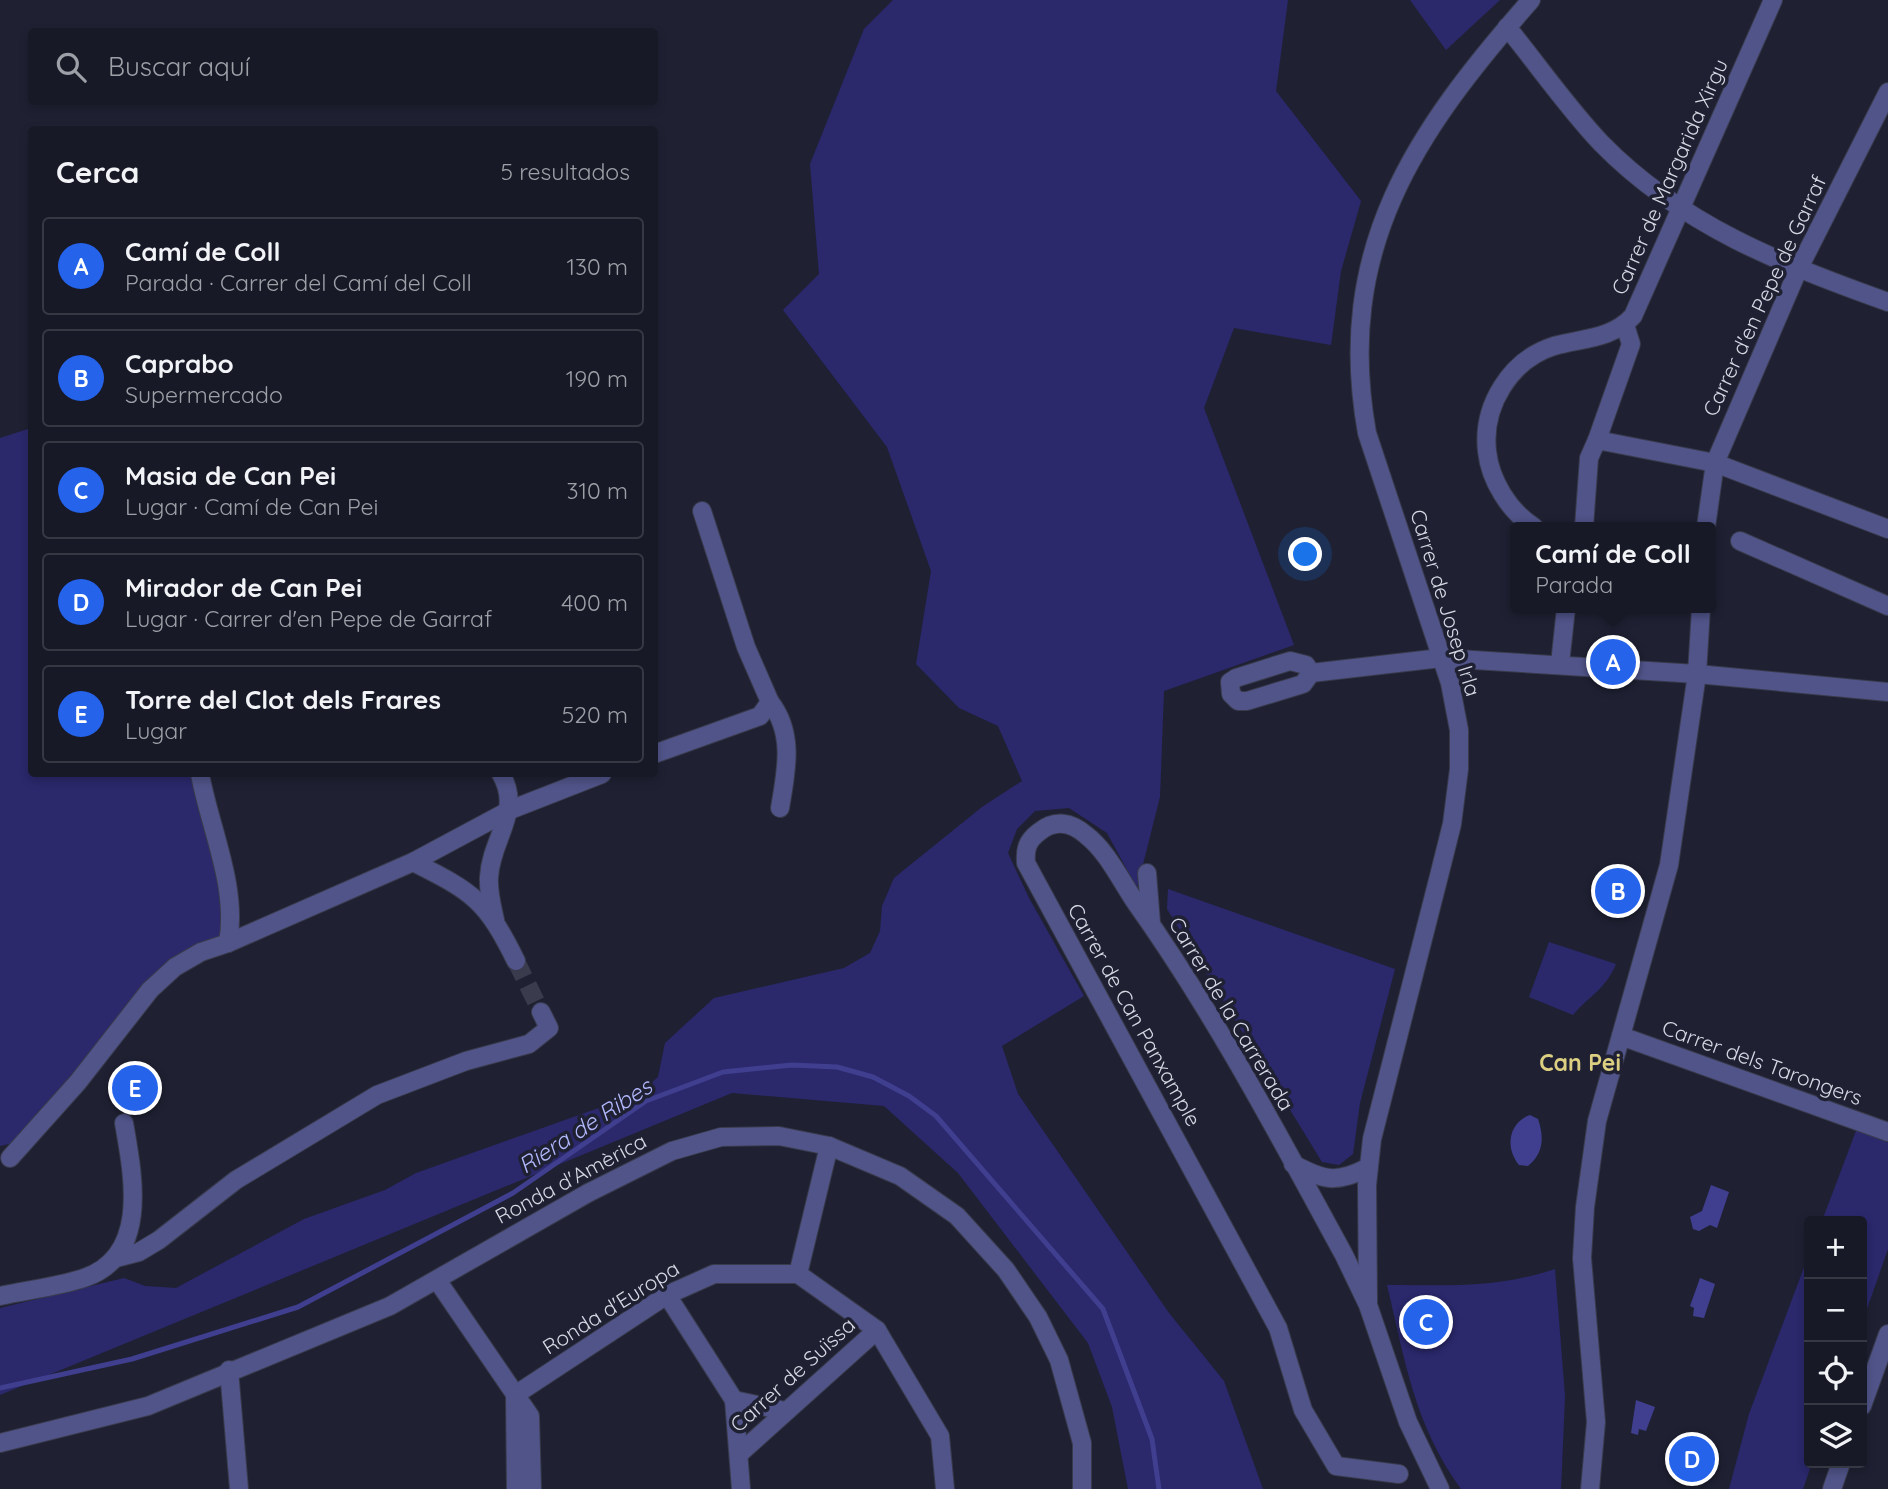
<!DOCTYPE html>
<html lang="es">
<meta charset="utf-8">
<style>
body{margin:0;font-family:Quicksand,sans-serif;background:#20222e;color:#f1f3f6}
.controls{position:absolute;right:21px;bottom:21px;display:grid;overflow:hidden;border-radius:7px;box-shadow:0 4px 10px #0003}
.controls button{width:63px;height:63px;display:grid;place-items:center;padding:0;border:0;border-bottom:2px solid #363843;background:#171926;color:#f1f3f6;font:35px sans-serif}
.you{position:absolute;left:1306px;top:555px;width:24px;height:24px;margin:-18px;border:5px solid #fff;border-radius:50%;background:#1a73e8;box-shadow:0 0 0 10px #1a73e833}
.badge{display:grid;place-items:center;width:46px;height:46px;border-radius:50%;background:#2563eb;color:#fff;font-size:23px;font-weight:700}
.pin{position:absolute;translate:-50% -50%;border:4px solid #fff;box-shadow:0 2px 7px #0006}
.popup{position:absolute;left:1510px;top:522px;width:206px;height:91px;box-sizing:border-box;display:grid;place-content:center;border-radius:7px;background:#171926;filter:drop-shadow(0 2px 5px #0005);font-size:23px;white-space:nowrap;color:#9ea0a7}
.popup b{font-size:26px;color:#f1f3f6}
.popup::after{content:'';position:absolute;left:50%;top:100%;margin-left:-14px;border:14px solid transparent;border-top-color:#171926}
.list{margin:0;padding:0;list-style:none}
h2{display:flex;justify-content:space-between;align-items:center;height:91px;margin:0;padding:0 28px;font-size:30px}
h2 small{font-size:23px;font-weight:400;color:#9ea0a7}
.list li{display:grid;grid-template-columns:46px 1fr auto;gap:21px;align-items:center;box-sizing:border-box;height:98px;margin:0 14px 14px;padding:0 14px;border:2px solid #363843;border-radius:7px}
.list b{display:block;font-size:26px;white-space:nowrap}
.list p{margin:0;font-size:23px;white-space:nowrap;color:#9ea0a7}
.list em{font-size:23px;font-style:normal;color:#9ea0a7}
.icon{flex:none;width:38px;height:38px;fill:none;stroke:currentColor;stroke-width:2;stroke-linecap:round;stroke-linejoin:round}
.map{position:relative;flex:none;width:1888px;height:1489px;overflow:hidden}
.search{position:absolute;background:#171926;box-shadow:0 4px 10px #0003;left:28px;top:28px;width:630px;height:77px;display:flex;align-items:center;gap:18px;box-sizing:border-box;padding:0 24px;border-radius:7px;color:#9ea0a7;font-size:26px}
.panel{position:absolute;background:#171926;box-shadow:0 4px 10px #0003;left:28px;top:126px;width:630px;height:651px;border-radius:7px}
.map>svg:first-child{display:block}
.green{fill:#2b286c}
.water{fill:#403f8f}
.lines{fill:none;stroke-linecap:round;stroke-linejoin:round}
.stream{stroke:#403f8f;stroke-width:5}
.minor-tunnel{stroke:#3a3c4e;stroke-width:18;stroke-dasharray:18 9;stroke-linecap:butt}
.minor-casing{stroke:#393b4c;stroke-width:20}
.minor{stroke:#505489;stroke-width:18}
.labels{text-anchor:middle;stroke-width:7;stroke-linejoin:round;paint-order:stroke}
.street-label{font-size:21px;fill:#d6d8e4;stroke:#1f2133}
.neighbourhood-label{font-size:23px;font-weight:bold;fill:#dccf81;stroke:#1f2133}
.water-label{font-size:23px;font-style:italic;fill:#b2b8fc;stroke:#1f2133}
</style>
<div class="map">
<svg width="1888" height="1489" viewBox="0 0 1888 1489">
<rect width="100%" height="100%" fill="#1f2133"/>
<g class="green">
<polygon points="893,0 1288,0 1276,91 1361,201 1341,271 1331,345 1234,328 1204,408 1294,645 1164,691 1160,797 1137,888 1107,833 1069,808 1035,811 1017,829 1008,853 1029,898 1084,996 1002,1046 1018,1094 1169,1313 1224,1381 1263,1489 1128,1489 1112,1407 1088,1343 958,1173 884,1106 732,1093 0,1395 0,1308 124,1278 145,1286 176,1288 304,1219 385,1190 416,1173 638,1094 658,1077 665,1043 714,998 844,968 870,953 880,931 882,906 894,878 982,807 1022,781 998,726 959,708 916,664 931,571 887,447 783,310 819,274 810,164 864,29"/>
<polygon points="1410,0 1500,0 1446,50"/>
<polygon points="31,428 32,774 194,774 226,921 220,939 177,959 13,1143 0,1146 0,438"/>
<polygon points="1168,889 1395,969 1360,1103 1353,1154 1339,1165 1322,1162 1167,909"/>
<path d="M1549,942l67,22c-11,26 -25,30 -43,51l-44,-18z"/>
<polygon points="1859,1123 1888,1137 1888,1249 1862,1323 1862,1221 1822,1221"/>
<polygon points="1809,1254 1809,1463 1812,1463 1803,1489 1729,1489 1749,1414"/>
<path d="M1555,1269l10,127 -4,93h-100c-47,-65 -56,-129 -74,-204 63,0 107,4 168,-16z"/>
</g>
<g class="water">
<path d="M1530,1115l8,4c6,18 6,34 -10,47l-9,-1c-14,-17 -11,-42 11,-50z"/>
<polygon points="1711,1185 1729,1192 1717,1228 1710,1225 1699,1231 1693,1229 1690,1217 1702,1211"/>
<polygon points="1700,1278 1715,1284 1704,1318 1693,1316 1694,1308 1690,1306"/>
<polygon points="1636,1400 1655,1407 1646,1431 1639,1429 1638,1435 1631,1433"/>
</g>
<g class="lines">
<polyline class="stream" points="0,1388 132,1359 298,1307 513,1193 646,1101 723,1072 792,1065 837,1067 873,1077 909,1096 936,1116 1103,1309 1152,1439 1159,1489"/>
<polyline class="minor-tunnel" points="516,961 541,1012"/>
<defs>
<g id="minor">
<path d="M1507,27c31,38 60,80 94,116 80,82 182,122 287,159"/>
<polyline points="1597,440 1631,344 1625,325"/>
<path d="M1534,527c-25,-16 -44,-47 -47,-76 -5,-45 23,-91 67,-105 29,-8 58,-7 79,-30l140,-316"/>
<polyline points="1584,527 1589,458 1597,440 1715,463 1888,529"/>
<polyline points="1706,527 1715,463 1798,270 1888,92"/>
<polyline points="1740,541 1888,606"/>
<polygon points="1290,661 1306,665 1311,673 1303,684 1247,701 1238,701 1231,694 1230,682 1236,678"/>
<polyline points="1560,664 1566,608"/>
<polyline points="1311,673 1441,658 1697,674 1888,692"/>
<path d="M770,702c25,32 16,70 10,106"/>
<polyline points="654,754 760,716 770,702 746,647 702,511"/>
<path d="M413,862c60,30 73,38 103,99"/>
<polyline points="1147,873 1151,923"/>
<path d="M495,920c-3,-14 -7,-28 -6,-43 2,-39 34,-65 12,-103"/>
<polyline points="228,943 413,862 510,810 602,774"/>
<polyline points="1621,1036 1888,1132"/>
<path d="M10,1158l68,-76 72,-92 25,-23 26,-15 27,-9c10,-57 -18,-114 -28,-169"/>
<path d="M1293,1164c30,16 43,20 74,4"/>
<polyline points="116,1258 139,1252 159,1240 236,1180 377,1095 466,1061 529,1044 549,1028 541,1012"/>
<polyline points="798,1274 829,1146"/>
<polyline points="437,1280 530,1416 532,1489"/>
<polyline points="667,1295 734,1400 785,1411"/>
<path d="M0,1296c27,-6 57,-9 84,-18 66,-22 49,-103 40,-155"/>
<path d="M1368,1302l-1,-117 5,-46 68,-267 12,-48 7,-55v-39l-9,-47 -83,-250c-33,-184 48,-301 164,-433"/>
<polyline points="229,1370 239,1489"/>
<polyline points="515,1395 667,1295 714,1274 798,1274 877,1330 940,1436 945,1489"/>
<polyline points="515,1395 516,1489"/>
<polyline points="734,1400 741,1489"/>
<polyline points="1862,1406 1888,1334"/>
<polyline points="0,1443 148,1406 390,1306 588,1193 672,1151 721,1137 779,1136 829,1146 900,1176 957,1216 1006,1270 1038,1317 1059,1360 1082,1443 1082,1489"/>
<polyline points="739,1454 877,1330"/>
<path d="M1399,1474l-63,-8 -33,-56 -25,-82 -252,-465c-1,-14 1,-22 13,-31 16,-13 32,-10 47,3 21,16 35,46 50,68 79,111 143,233 208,352l24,50 40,117 32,67"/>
<polyline points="1590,1489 1596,1422 1582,1258 1585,1207 1597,1121 1669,865 1697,674 1701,608"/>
<polyline points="1832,1489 1841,1463"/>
</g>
</defs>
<use href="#minor" class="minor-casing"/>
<use href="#minor" class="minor"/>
</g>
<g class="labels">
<g class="street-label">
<text transform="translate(1670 177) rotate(-66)" y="7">Carrer de Margarida Xirgu</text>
<text transform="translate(1765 296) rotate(-65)" y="7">Carrer d'en Pepe de Garraf</text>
<text transform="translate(1445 603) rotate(73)" y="7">Carrer de Josep Irla</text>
<text transform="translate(1231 1014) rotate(59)" y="7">Carrer de la Carrerada</text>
<text transform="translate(1134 1015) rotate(61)" y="7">Carrer de Can Panxample</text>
<text transform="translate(1762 1063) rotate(20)" y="7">Carrer dels Tarongers</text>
<text transform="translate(571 1179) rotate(-28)" y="7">Ronda d'Amèrica</text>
<text transform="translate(611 1308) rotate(-32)" y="7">Ronda d'Europa</text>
<text transform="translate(793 1375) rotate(-42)" y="7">Carrer de Suïssa</text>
</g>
<g class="neighbourhood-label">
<text x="1580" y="1071">Can Pei</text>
</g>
<g class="water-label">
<text transform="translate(585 1126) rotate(-33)" y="8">Riera de Ribes</text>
</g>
</g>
</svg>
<div class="controls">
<button>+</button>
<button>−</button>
<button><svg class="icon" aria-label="locate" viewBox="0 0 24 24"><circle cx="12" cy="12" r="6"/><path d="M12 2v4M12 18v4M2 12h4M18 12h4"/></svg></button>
<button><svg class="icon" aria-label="layers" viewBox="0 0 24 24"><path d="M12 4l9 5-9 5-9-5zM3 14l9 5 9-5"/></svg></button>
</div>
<div class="you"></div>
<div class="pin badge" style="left:1613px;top:662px">A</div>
<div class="popup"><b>Camí de Coll</b>Parada</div>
<div class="pin badge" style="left:1618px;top:891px">B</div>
<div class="pin badge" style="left:1426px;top:1322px">C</div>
<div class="pin badge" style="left:1692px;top:1459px">D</div>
<div class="pin badge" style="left:135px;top:1088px">E</div>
<div class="search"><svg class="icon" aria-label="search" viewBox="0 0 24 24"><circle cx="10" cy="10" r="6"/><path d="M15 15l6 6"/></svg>Buscar aquí</div>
<section class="panel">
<h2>Cerca<small>5 resultados</small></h2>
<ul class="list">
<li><span class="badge">A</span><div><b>Camí de Coll</b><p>Parada · Carrer del Camí del Coll</p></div><em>130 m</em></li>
<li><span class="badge">B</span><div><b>Caprabo</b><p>Supermercado</p></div><em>190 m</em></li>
<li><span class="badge">C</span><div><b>Masia de Can Pei</b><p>Lugar · Camí de Can Pei</p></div><em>310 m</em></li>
<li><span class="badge">D</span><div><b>Mirador de Can Pei</b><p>Lugar · Carrer d'en Pepe de Garraf</p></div><em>400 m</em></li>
<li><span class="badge">E</span><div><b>Torre del Clot dels Frares</b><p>Lugar</p></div><em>520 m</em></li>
</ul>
</section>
</div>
